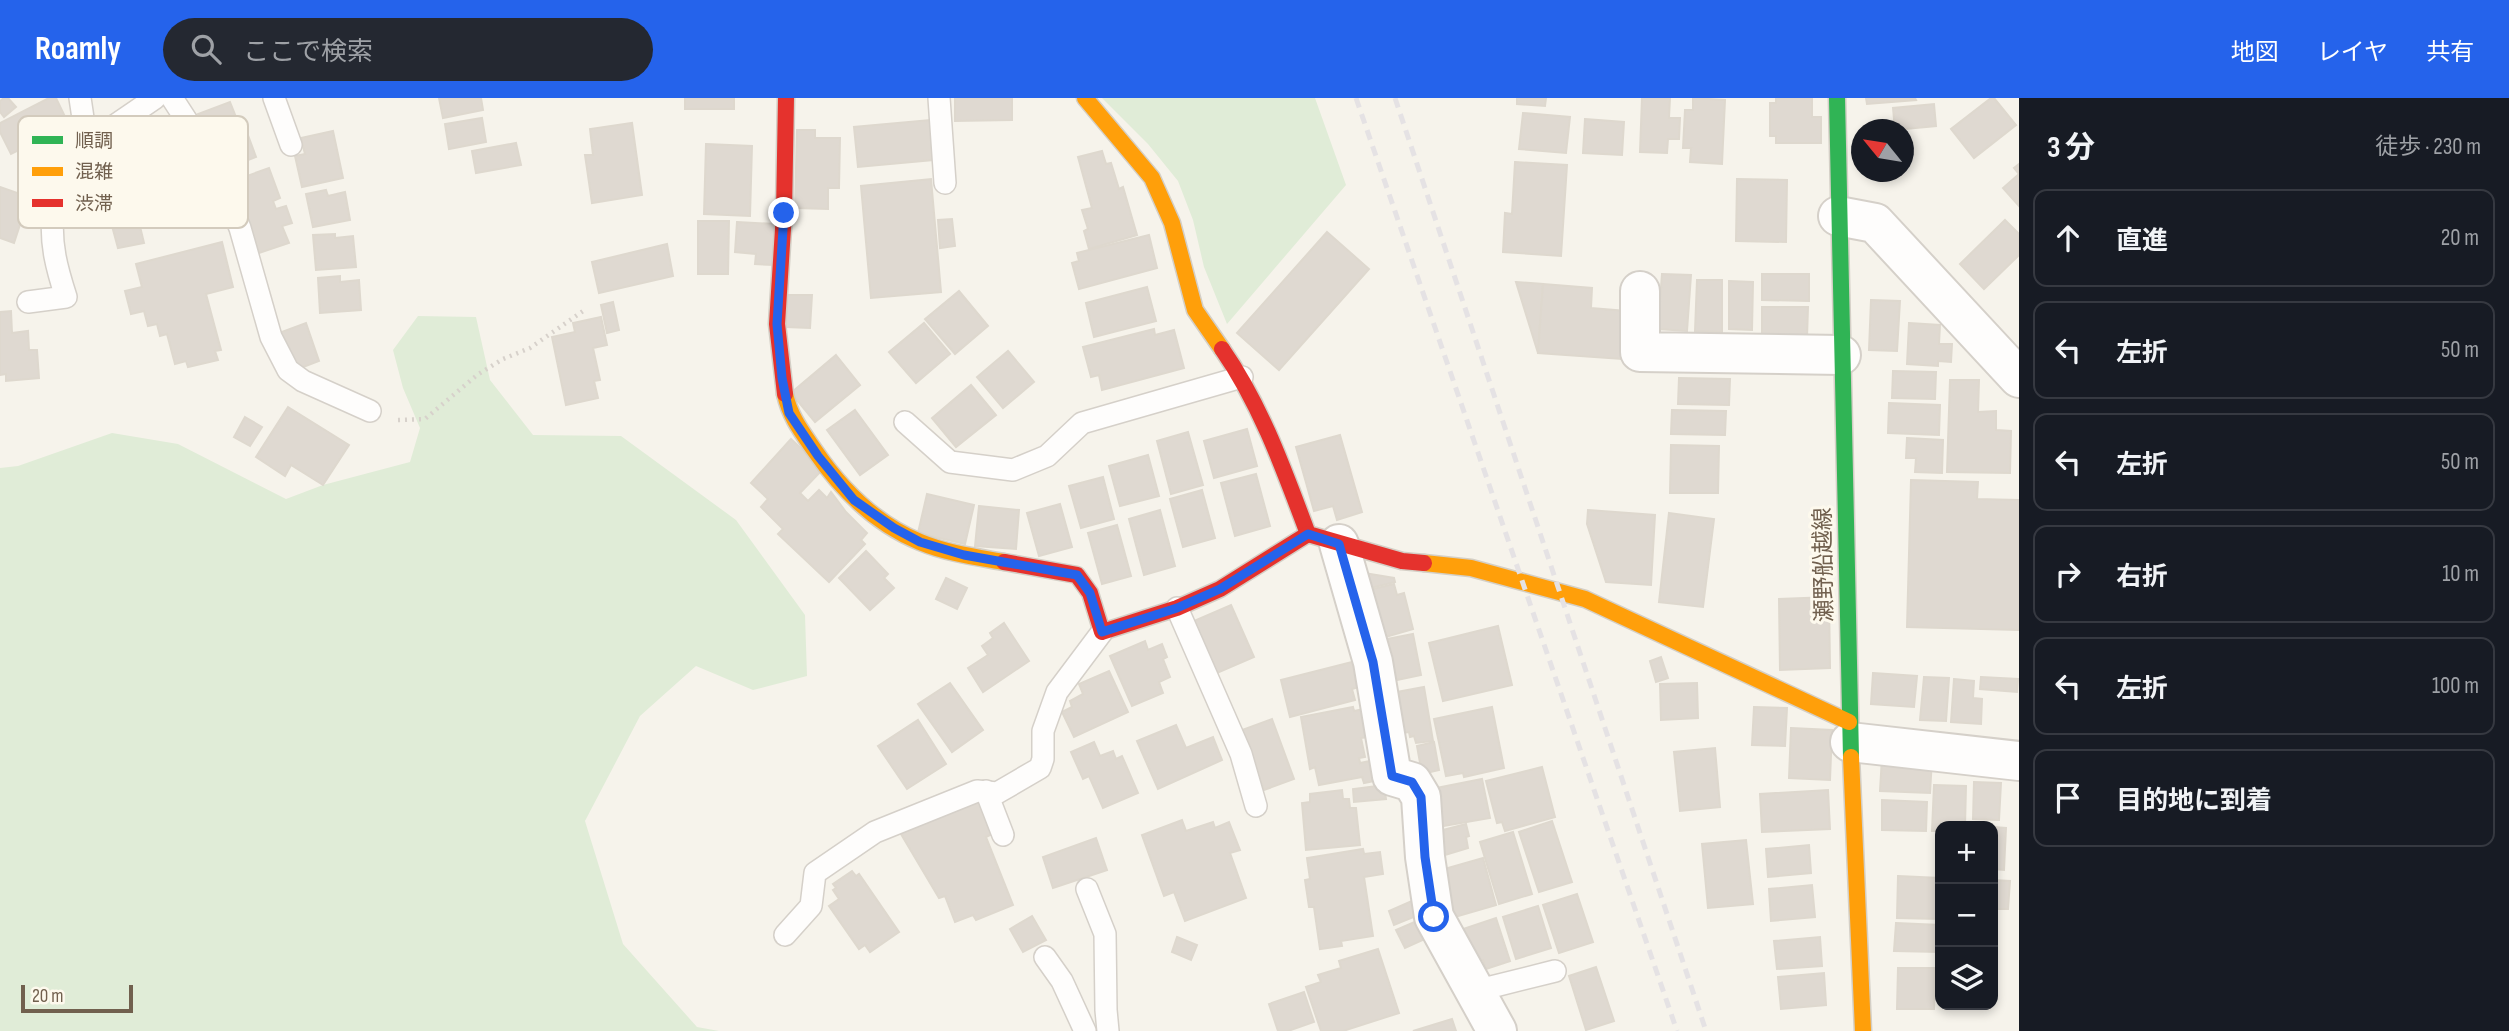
<!DOCTYPE html>
<html lang="ja">
<meta charset="utf-8">
<style>
body{margin:0;font-family:"Sofia Sans Condensed","Noto Sans JP",sans-serif;background:#242831;color:#f1f3f6}
.controls{position:absolute;right:21px;bottom:21px;display:grid;overflow:hidden;border-radius:14px;box-shadow:0 4px 10px #0003}
.controls button{width:63px;height:63px;display:grid;place-items:center;padding:0;border:0;border-bottom:2px solid #363941;background:#171b24;color:#f1f3f6;font:35px sans-serif}
.compass{position:absolute;left:1851px;top:21px;width:63px;height:63px;border-radius:50%;background:#171b24;box-shadow:0 4px 10px #0003;rotate:300deg}
.scale{position:absolute;left:21px;bottom:18px;width:112px;box-sizing:border-box;padding-left:7px;border:4px solid #71604e;border-top:0;font-size:19px;line-height:24px;white-space:nowrap;color:#71604e;-webkit-text-stroke:5px #fdf9ed;paint-order:stroke}
.stop{position:absolute;width:21px;height:21px;margin:-16px;border:5px solid #2563eb;border-radius:50%;background:#fff}
.stop.end{background:#2563eb;border-color:#fff;box-shadow:0 2px 7px #0008}
.list{margin:0;padding:0;list-style:none}
h2{display:flex;justify-content:space-between;align-items:center;height:91px;margin:0;padding:0 28px;font-size:30px}
h2 small{font-size:23px;font-weight:400;color:#9ea1a6}
.list li{display:grid;grid-template-columns:46px 1fr auto;gap:21px;align-items:center;box-sizing:border-box;height:98px;margin:0 14px 14px;padding:0 14px;border:2px solid #363941;border-radius:14px}
.list b{display:block;font-size:26px;white-space:nowrap}
.list em{font-size:23px;font-style:normal;color:#9ea1a6}
.icon{flex:none;width:38px;height:38px;fill:none;stroke:currentColor;stroke-width:2;stroke-linecap:round;stroke-linejoin:round}
.map{position:relative;flex:none;width:2019px;height:933px;overflow:hidden}
header{display:flex;align-items:center;gap:42px;box-sizing:border-box;height:98px;padding:0 35px;background:#2563eb;color:#fff}
header strong{font-size:33px}
nav{display:flex;gap:38px;margin-inline-start:auto;font-size:24px}
.search{width:490px;height:63px;background:#242831;display:flex;align-items:center;gap:18px;box-sizing:border-box;padding:0 24px;border-radius:38px;color:#9ea1a6;font-size:26px}
main{display:flex}
aside{flex:1;background:#171b24}
.map>svg:first-child{display:block}
.green{fill:#e0ecd7}
.building{fill:#dfd9d1;stroke:#ded8ce;stroke-width:2}
.lines{fill:none;stroke-linecap:round;stroke-linejoin:round}
.lane-casing{stroke:#d5d0c9;stroke-width:24}
.street-casing{stroke:#d5d0c9;stroke-width:42}
.fast-casing{stroke:#d4cfc6;stroke-width:19}
.slow-casing{stroke:#d4cfc6;stroke-width:19}
.jam-casing{stroke:#d4cfc6;stroke-width:19}
.path{stroke:#d7d1cb;stroke-width:4.5;stroke-dasharray:2 5;stroke-linecap:butt}
.lane{stroke:#fefdfc;stroke-width:21}
.street{stroke:#fefdfc;stroke-width:38}
.fast{stroke:#30b455;stroke-width:16}
.slow{stroke:#ff9f0a;stroke-width:16}
.jam{stroke:#e5322d;stroke-width:16}
.rail{stroke:#e5e2e4;stroke-width:5;stroke-dasharray:10 7;stroke-linecap:butt}
.route{stroke:#2563eb;stroke-width:9}
.labels{text-anchor:middle;stroke-width:6;stroke-linejoin:round;paint-order:stroke}
.street-label{font-size:23px;fill:#71604e;stroke:#fdf9ed}
.key{fill:#fdf9ed;stroke:#d3cbbd;stroke-width:2}
.key-label{font-size:19px;fill:#71604e}
</style>
<header>
<strong>Roamly</strong>
<div class="search"><svg class="icon" aria-label="search" viewBox="0 0 24 24"><circle cx="10" cy="10" r="6"/><path d="M15 15l6 6"/></svg>ここで検索</div>
<nav><a>地図</a><a>レイヤ</a><a>共有</a></nav>
</header>
<main>
<div class="map">
<svg width="2019" height="933" viewBox="0 0 2019 933">
<rect width="100%" height="100%" fill="#f6f3eb"/>
<g class="green">
<polygon points="1102,0 1315,0 1346,87 1227,226 1204,169 1193,122 1178,83 1148,46"/>
<polygon points="418,218 476,219 490,282 533,337 621,338 736,422 805,517 807,578 753,592 696,568 640,618 585,723 623,846 697,929 719,933 0,933 0,370 18,368 112,335 178,346 286,401 323,387 410,364 420,330 403,290 393,252"/>
</g>
<g class="building">
<polygon points="4,0 8,0 16,9 4,19 0,14 0,3"/>
<polygon points="49,0 56,0 69,27 11,56 0,34 0,25"/>
<polygon points="439,0 481,0 483,12 443,20"/>
<rect x="685" y="0" width="49" height="11"/>
<polygon points="955,0 1012,0 1012,22 955,23"/>
<polygon points="1517,0 1546,0 1545,8 1517,6"/>
<polygon points="1642,0 1670,0 1669,20 1680,20 1679,41 1668,41 1667,55 1640,54"/>
<polygon points="1693,0 1725,2 1722,66 1690,64 1691,50 1683,50 1685,12 1693,12"/>
<polygon points="1776,0 1812,0 1812,19 1821,19 1821,45 1776,45 1776,38 1770,38 1770,5 1776,5"/>
<polygon points="1866,0 1915,0 1916,2 1867,6"/>
<polygon points="1991,0 1994,0 2016,27 1974,60 1951,31"/>
<polygon points="230,4 242,34 246,32 256,59 220,73 198,16"/>
<polygon points="1934,6 1936,28 1895,32 1893,10"/>
<polygon points="1523,15 1570,19 1566,55 1519,51"/>
<polygon points="173,16 188,55 159,66 167,92 135,108 144,145 118,150 108,113 113,111 109,99 125,91 118,71 120,40"/>
<polygon points="482,20 486,44 449,51 445,26"/>
<polygon points="1585,21 1624,24 1622,57 1583,55"/>
<polygon points="930,22 933,62 858,69 854,29"/>
<polygon points="632,25 642,97 592,105 585,57 593,57 590,31"/>
<polygon points="797,32 815,32 815,40 840,40 839,90 828,90 828,111 795,110"/>
<polygon points="333,33 343,80 302,89 295,58 305,56 301,40"/>
<polygon points="516,45 521,67 476,75 472,53"/>
<polygon points="706,46 752,48 750,118 704,116"/>
<polygon points="1102,53 1106,66 1111,65 1119,91 1123,89 1137,137 1089,151 1084,133 1088,131 1082,112 1092,110 1078,59"/>
<polygon points="1515,64 1567,67 1561,158 1503,154 1505,115 1512,116"/>
<polygon points="2019,66 2019,108 2003,90 2019,76 2014,70"/>
<polygon points="269,70 280,100 273,103 276,111 286,108 292,125 282,128 289,145 259,155 233,83"/>
<polygon points="931,81 941,194 871,200 861,88"/>
<polygon points="1737,81 1787,82 1786,144 1736,143"/>
<polygon points="0,89 29,99 14,145 0,140"/>
<polygon points="326,92 328,98 345,94 350,122 313,129 306,96"/>
<polygon points="952,121 955,148 940,150 938,122"/>
<polygon points="2005,122 2019,136 2019,157 1984,191 1960,166"/>
<polygon points="698,123 729,123 728,176 698,176"/>
<polygon points="737,124 775,126 773,167 755,166 756,156 735,154"/>
<polygon points="1327,134 1369,171 1279,272 1237,235"/>
<polygon points="335,136 335,140 353,138 356,169 316,172 313,137"/>
<polygon points="1149,137 1157,170 1079,191 1072,165 1079,163 1077,155"/>
<polygon points="222,144 233,189 206,196 221,252 215,253 218,262 188,269 186,263 175,266 167,236 160,238 157,226 148,228 144,213 131,216 125,193 142,189 136,166"/>
<polygon points="667,146 673,178 599,195 592,164"/>
<polygon points="1662,176 1691,177 1687,233 1658,231"/>
<polygon points="1762,176 1809,176 1809,203 1762,202"/>
<polygon points="340,178 340,184 359,182 361,212 320,215 318,180"/>
<polygon points="1697,182 1722,182 1722,234 1695,233"/>
<polygon points="1729,183 1753,184 1752,232 1729,231"/>
<polygon points="1516,184 1543,186 1538,255"/>
<polygon points="1543,186 1592,190 1591,210 1626,213 1622,261 1538,255"/>
<polygon points="1147,189 1156,223 1094,239 1086,205"/>
<polygon points="959,193 988,228 955,256 925,221"/>
<polygon points="787,197 812,197 810,230 786,229"/>
<polygon points="1871,202 1900,203 1897,253 1869,252"/>
<polygon points="613,204 619,232 607,235 601,207"/>
<polygon points="1762,209 1808,209 1807,240 1762,239"/>
<polygon points="11,213 12,235 28,233 29,252 37,252 39,280 6,283 6,276 0,277 0,214"/>
<polygon points="601,219 607,247 593,250 600,282 594,283 598,300 566,307 552,239 575,234 573,225"/>
<polygon points="306,225 319,263 298,271 279,235"/>
<polygon points="924,225 950,256 916,285 889,254"/>
<polygon points="1909,225 1940,227 1939,246 1952,246 1951,264 1938,263 1938,268 1907,266"/>
<polygon points="1154,231 1155,237 1174,232 1184,270 1102,292 1099,277 1091,279 1083,249"/>
<polygon points="1008,253 1034,284 1003,310 977,279"/>
<polygon points="836,257 860,287 815,324 791,295"/>
<polygon points="1893,273 1936,274 1935,301 1892,300"/>
<polygon points="1679,280 1730,281 1729,307 1678,306"/>
<polygon points="1950,282 1979,282 1978,314 1996,313 1996,332 2011,333 2010,375 1947,374"/>
<polygon points="971,287 996,317 956,349 932,320"/>
<polygon points="1889,305 1940,307 1939,337 1888,335"/>
<polygon points="288,309 349,347 323,387 291,367 285,378 256,359"/>
<polygon points="855,312 888,357 860,377 827,332"/>
<polygon points="1672,312 1726,313 1725,337 1671,336"/>
<polygon points="245,319 262,329 250,348 234,339"/>
<polygon points="1247,331 1257,368 1214,380 1204,343"/>
<polygon points="1188,334 1203,387 1171,396 1157,343"/>
<polygon points="1340,337 1362,414 1337,422 1333,408 1314,413 1296,349"/>
<polygon points="1907,340 1943,342 1942,375 1915,374 1916,360 1906,360"/>
<polygon points="791,341 823,371 800,395 808,403 819,392 827,400 831,394 846,414 867,435 861,442 865,446 829,484 778,436 783,431 761,409 768,401 751,385"/>
<polygon points="1671,347 1719,348 1718,395 1670,395"/>
<polygon points="1148,357 1159,398 1120,408 1109,368"/>
<polygon points="1256,376 1270,428 1235,438 1221,385"/>
<polygon points="1103,379 1114,421 1081,430 1069,388"/>
<polygon points="1911,382 1978,384 1977,401 2019,402 2019,532 1907,529"/>
<polygon points="1202,392 1215,440 1183,449 1170,401"/>
<polygon points="927,396 974,407 965,446 918,435"/>
<polygon points="1060,406 1072,449 1039,458 1027,415"/>
<polygon points="979,408 1019,412 1016,451 975,448"/>
<polygon points="1160,412 1175,468 1144,477 1129,421"/>
<polygon points="1588,412 1655,417 1651,487 1606,484 1587,426"/>
<polygon points="1669,415 1714,421 1703,509 1659,504"/>
<polygon points="1117,427 1131,478 1102,486 1088,435"/>
<polygon points="866,453 888,476 884,480 894,490 870,512 839,480"/>
<polygon points="1352,473 1394,480 1395,484 1358,493"/>
<polygon points="946,480 967,490 957,511 936,501"/>
<polygon points="1394,486 1397,497 1404,495 1413,531 1382,540 1369,492"/>
<polygon points="1829,499 1830,570 1780,572 1779,501"/>
<polygon points="1231,507 1254,559 1217,575 1194,523"/>
<polygon points="1004,525 1029,563 983,594 968,570 988,557 982,548 993,540 990,535"/>
<polygon points="1498,528 1512,587 1443,603 1429,545"/>
<polygon points="1413,536 1421,577 1392,583 1377,543"/>
<polygon points="1145,543 1148,552 1162,546 1167,559 1163,561 1170,579 1159,584 1163,595 1132,608 1110,558"/>
<polygon points="1661,559 1668,580 1656,584 1650,563"/>
<polygon points="1356,563 1362,588 1352,591 1355,602 1290,619 1281,582"/>
<polygon points="1109,573 1128,614 1074,639 1062,614 1072,609 1070,603 1083,596 1079,586"/>
<polygon points="1873,575 1917,578 1914,609 1871,606"/>
<polygon points="1924,579 1949,580 1946,623 1920,622"/>
<polygon points="1981,579 2018,581 2017,594 1980,591"/>
<polygon points="1954,581 1974,583 1973,600 1982,601 1981,626 1951,624"/>
<polygon points="950,585 983,632 952,654 918,606"/>
<polygon points="1697,585 1698,620 1661,622 1660,586"/>
<polygon points="1424,589 1433,643 1416,645 1414,638 1410,639 1409,634 1397,636 1391,595"/>
<polygon points="1353,609 1354,613 1364,611 1369,639 1361,640 1365,659 1359,660 1360,665 1380,661 1384,681 1364,685 1362,679 1319,687 1315,669 1310,671 1301,619"/>
<polygon points="1492,609 1504,670 1464,679 1463,675 1446,678 1434,621"/>
<polygon points="1754,609 1787,610 1785,648 1752,647"/>
<polygon points="1272,621 1294,681 1264,692 1242,632"/>
<polygon points="918,622 946,666 907,691 878,648"/>
<polygon points="1176,627 1186,650 1213,639 1222,662 1158,691 1137,643"/>
<polygon points="1791,630 1832,632 1830,682 1789,680"/>
<polygon points="1094,644 1100,658 1113,653 1116,661 1122,658 1138,695 1103,710 1089,678 1083,681 1071,654"/>
<polygon points="1434,644 1439,672 1422,676 1417,648"/>
<polygon points="1715,650 1720,709 1680,713 1674,654"/>
<polygon points="1882,659 1932,661 1930,695 1880,693"/>
<polygon points="1542,669 1555,719 1505,733 1502,724 1497,725 1486,683"/>
<polygon points="1482,681 1490,720 1443,728 1436,690"/>
<polygon points="1974,684 2001,685 1999,722 1973,721"/>
<polygon points="1384,687 1386,701 1354,704 1353,691"/>
<polygon points="1934,687 1966,688 1965,728 1940,728 1940,733 1932,733"/>
<polygon points="1342,692 1343,701 1349,701 1350,710 1356,710 1360,747 1306,752 1302,705 1310,704 1310,696"/>
<polygon points="1828,692 1830,731 1762,734 1760,696"/>
<polygon points="980,700 994,735 986,739 1013,807 976,822 973,817 955,824 945,798 939,800 898,731"/>
<polygon points="1882,702 1927,704 1926,733 1882,732"/>
<polygon points="1182,722 1186,733 1213,724 1215,730 1229,724 1240,752 1230,755 1246,800 1185,823 1174,794 1164,798 1142,737"/>
<polygon points="1552,723 1572,784 1539,794 1519,734"/>
<polygon points="1466,726 1469,738 1466,739 1468,750 1445,757 1439,733"/>
<polygon points="1993,729 2006,730 2004,772 1993,771"/>
<polygon points="1513,734 1532,796 1499,806 1480,744"/>
<polygon points="1096,740 1107,772 1053,790 1043,759"/>
<polygon points="1746,742 1753,806 1708,810 1702,746"/>
<polygon points="1809,747 1811,775 1768,779 1766,751"/>
<polygon points="1363,751 1364,756 1380,754 1383,776 1364,779 1373,838 1341,843 1342,848 1320,851 1314,809 1309,809 1305,782 1310,781 1307,760"/>
<polygon points="1483,760 1496,807 1448,821 1441,772"/>
<polygon points="852,773 856,778 859,776 899,834 870,854 865,847 859,851 829,808 839,801 833,792 836,790 833,786"/>
<polygon points="1898,778 1940,780 1940,821 1897,820"/>
<polygon points="1993,782 2010,783 2008,811 1993,811"/>
<polygon points="1812,787 1815,819 1771,823 1769,791"/>
<polygon points="1577,796 1593,844 1559,855 1543,807"/>
<polygon points="1414,802 1421,816 1394,827 1389,813"/>
<polygon points="1538,808 1551,850 1516,861 1503,819"/>
<polygon points="1032,818 1046,842 1023,854 1010,831"/>
<polygon points="1496,820 1510,863 1486,871 1483,862 1477,864 1460,832"/>
<polygon points="1419,822 1427,840 1405,850 1396,832"/>
<polygon points="1896,825 1940,827 1940,854 1894,853"/>
<polygon points="1177,839 1197,847 1191,862 1172,854"/>
<polygon points="1820,839 1822,868 1777,871 1774,843"/>
<polygon points="1378,851 1399,915 1343,933 1321,933 1306,889 1321,884 1318,877 1341,870 1339,863"/>
<polygon points="1596,869 1614,923 1586,932 1569,878"/>
<polygon points="1898,870 1935,870 1934,911 1897,911"/>
<polygon points="1824,875 1826,907 1781,911 1778,879"/>
<polygon points="1304,894 1314,924 1288,933 1278,933 1269,906"/>
<polygon points="1452,921 1456,933 1413,933"/>
</g>
<g class="lines">
<defs>
<g id="lane">
<polyline points="80,0 87,47"/>
<polyline points="172,0 198,40 219,80 240,130 271,239 288,272 303,283 370,313"/>
<polyline points="274,0 291,47"/>
<polyline points="939,0 945,85"/>
<polyline points="35,68 82,50 155,0"/>
<path d="M28,204l38,-5c-9,-28 -16,-53 -13,-82l-11,-11 10,-44"/>
<polyline points="905,324 950,364 1013,372 1047,358 1082,325 1242,279"/>
<polyline points="1177,510 1241,656 1256,708"/>
<polyline points="986,693 1003,737"/>
<polyline points="1087,791 1105,836 1106,912 1108,933"/>
<polyline points="785,837 811,808 815,775 875,734 977,693 997,695 1040,670 1043,661 1043,633 1057,594 1102,534"/>
<polyline points="1045,859 1062,883 1085,933"/>
<polyline points="1475,893 1555,873"/>
</g>
<g id="street">
<polyline points="1838,118 1875,125 2019,280"/>
<polyline points="1640,193 1640,254 1841,257"/>
<polyline points="1339,446 1373,564 1392,678 1412,684 1421,699 1425,759 1434,819 1497,933"/>
<polyline points="1850,644 2019,663"/>
</g>
<polyline id="fast" points="1837,0 1851,659"/>
<g id="slow">
<polyline points="1085,0 1152,80 1172,125 1195,212 1222,251"/>
<path d="M785,296c5,23 17,38 30,57 26,38 61,73 105,91 26,11 56,15 84,20"/>
<polyline points="1424,465 1471,470 1585,501 1849,624"/>
<polyline points="1851,659 1863,933"/>
</g>
<g id="jam">
<path d="M1222,251c39,56 62,121 86,185l94,27 22,2"/>
<polyline points="785,296 777,226 784,115 786,0"/>
<polyline points="1004,464 1077,477 1090,495 1102,534 1177,510 1220,491 1308,436"/>
</g>
</defs>
<use href="#lane" class="lane-casing"/>
<use href="#street" class="street-casing"/>
<use href="#fast" class="fast-casing"/>
<use href="#slow" class="slow-casing"/>
<use href="#jam" class="jam-casing"/>
<polyline class="path" points="398,322 425,321 477,277 503,261 530,250 586,211"/>
<use href="#lane" class="lane"/>
<use href="#street" class="street"/>
<use href="#fast" class="fast"/>
<use href="#slow" class="slow"/>
<use href="#jam" class="jam"/>
<g class="rail">
<polyline points="1356,0 1677,933"/>
<polyline points="1395,0 1706,933"/>
</g>
</g>
<g class="lines">
<polyline class="route" points="784,115 777,226 782,280 789,315 818,358 854,402 894,430 920,444 964,457 1077,477 1090,495 1102,534 1177,510 1220,491 1308,436 1339,446 1373,564 1392,678 1412,684 1421,699 1425,759 1434,819"/>
</g>
<g class="labels">
<g class="street-label">
<text transform="translate(1823 467) rotate(-91)" y="8">瀬野船越線</text>
</g>
</g>
<rect x="18" y="18" width="230" height="112" rx="10" class="key"/>
<rect x="32" y="38" width="31" height="8" fill="#30b455"/>
<rect x="32" y="69" width="31" height="9" fill="#ff9f0a"/>
<rect x="32" y="101" width="31" height="8" fill="#e5322d"/>
<g class="key-label">
<text x="75" y="49">順調</text>
<text x="75" y="80">混雑</text>
<text x="75" y="112">渋滞</text>
</g>
</svg>
<div class="controls">
<button>+</button>
<button>−</button>
<button><svg class="icon" aria-label="layers" viewBox="0 0 24 24"><path d="M12 4l9 5-9 5-9-5zM3 14l9 5 9-5"/></svg></button>
</div>
<svg class="compass" viewBox="-18 -18 36 36"><path d="M0-13l5 13h-10z" fill="#e53935"/><path d="M0 13l5-13h-10z" fill="#9ea1a6"/></svg>
<div class="scale">20 m</div>
<div class="stop" style="left:1434px;top:819px"></div>
<div class="stop end" style="left:784px;top:115px"></div>
</div>
<aside>
<h2>3 分<small>徒歩 · 230 m</small></h2>
<ul class="list">
<li><svg class="icon" aria-label="ahead" viewBox="0 0 24 24"><path d="M12 20V5M6 11l6-6 6 6"/></svg><div><b>直進</b></div><em>20 m</em></li>
<li><svg class="icon" aria-label="left" viewBox="0 0 24 24"><path d="M17 20v-9H6M10 6l-5 5 5 5"/></svg><div><b>左折</b></div><em>50 m</em></li>
<li><svg class="icon" aria-label="left" viewBox="0 0 24 24"><path d="M17 20v-9H6M10 6l-5 5 5 5"/></svg><div><b>左折</b></div><em>50 m</em></li>
<li><svg class="icon" aria-label="right" viewBox="0 0 24 24"><path d="M7 20v-9h11M14 6l5 5-5 5"/></svg><div><b>右折</b></div><em>10 m</em></li>
<li><svg class="icon" aria-label="left" viewBox="0 0 24 24"><path d="M17 20v-9H6M10 6l-5 5 5 5"/></svg><div><b>左折</b></div><em>100 m</em></li>
<li><svg class="icon" aria-label="arrive" viewBox="0 0 24 24"><path d="M6 21V4h12l-3 4 3 4H6"/></svg><div><b>目的地に到着</b></div></li>
</ul>
</aside>
</main>
